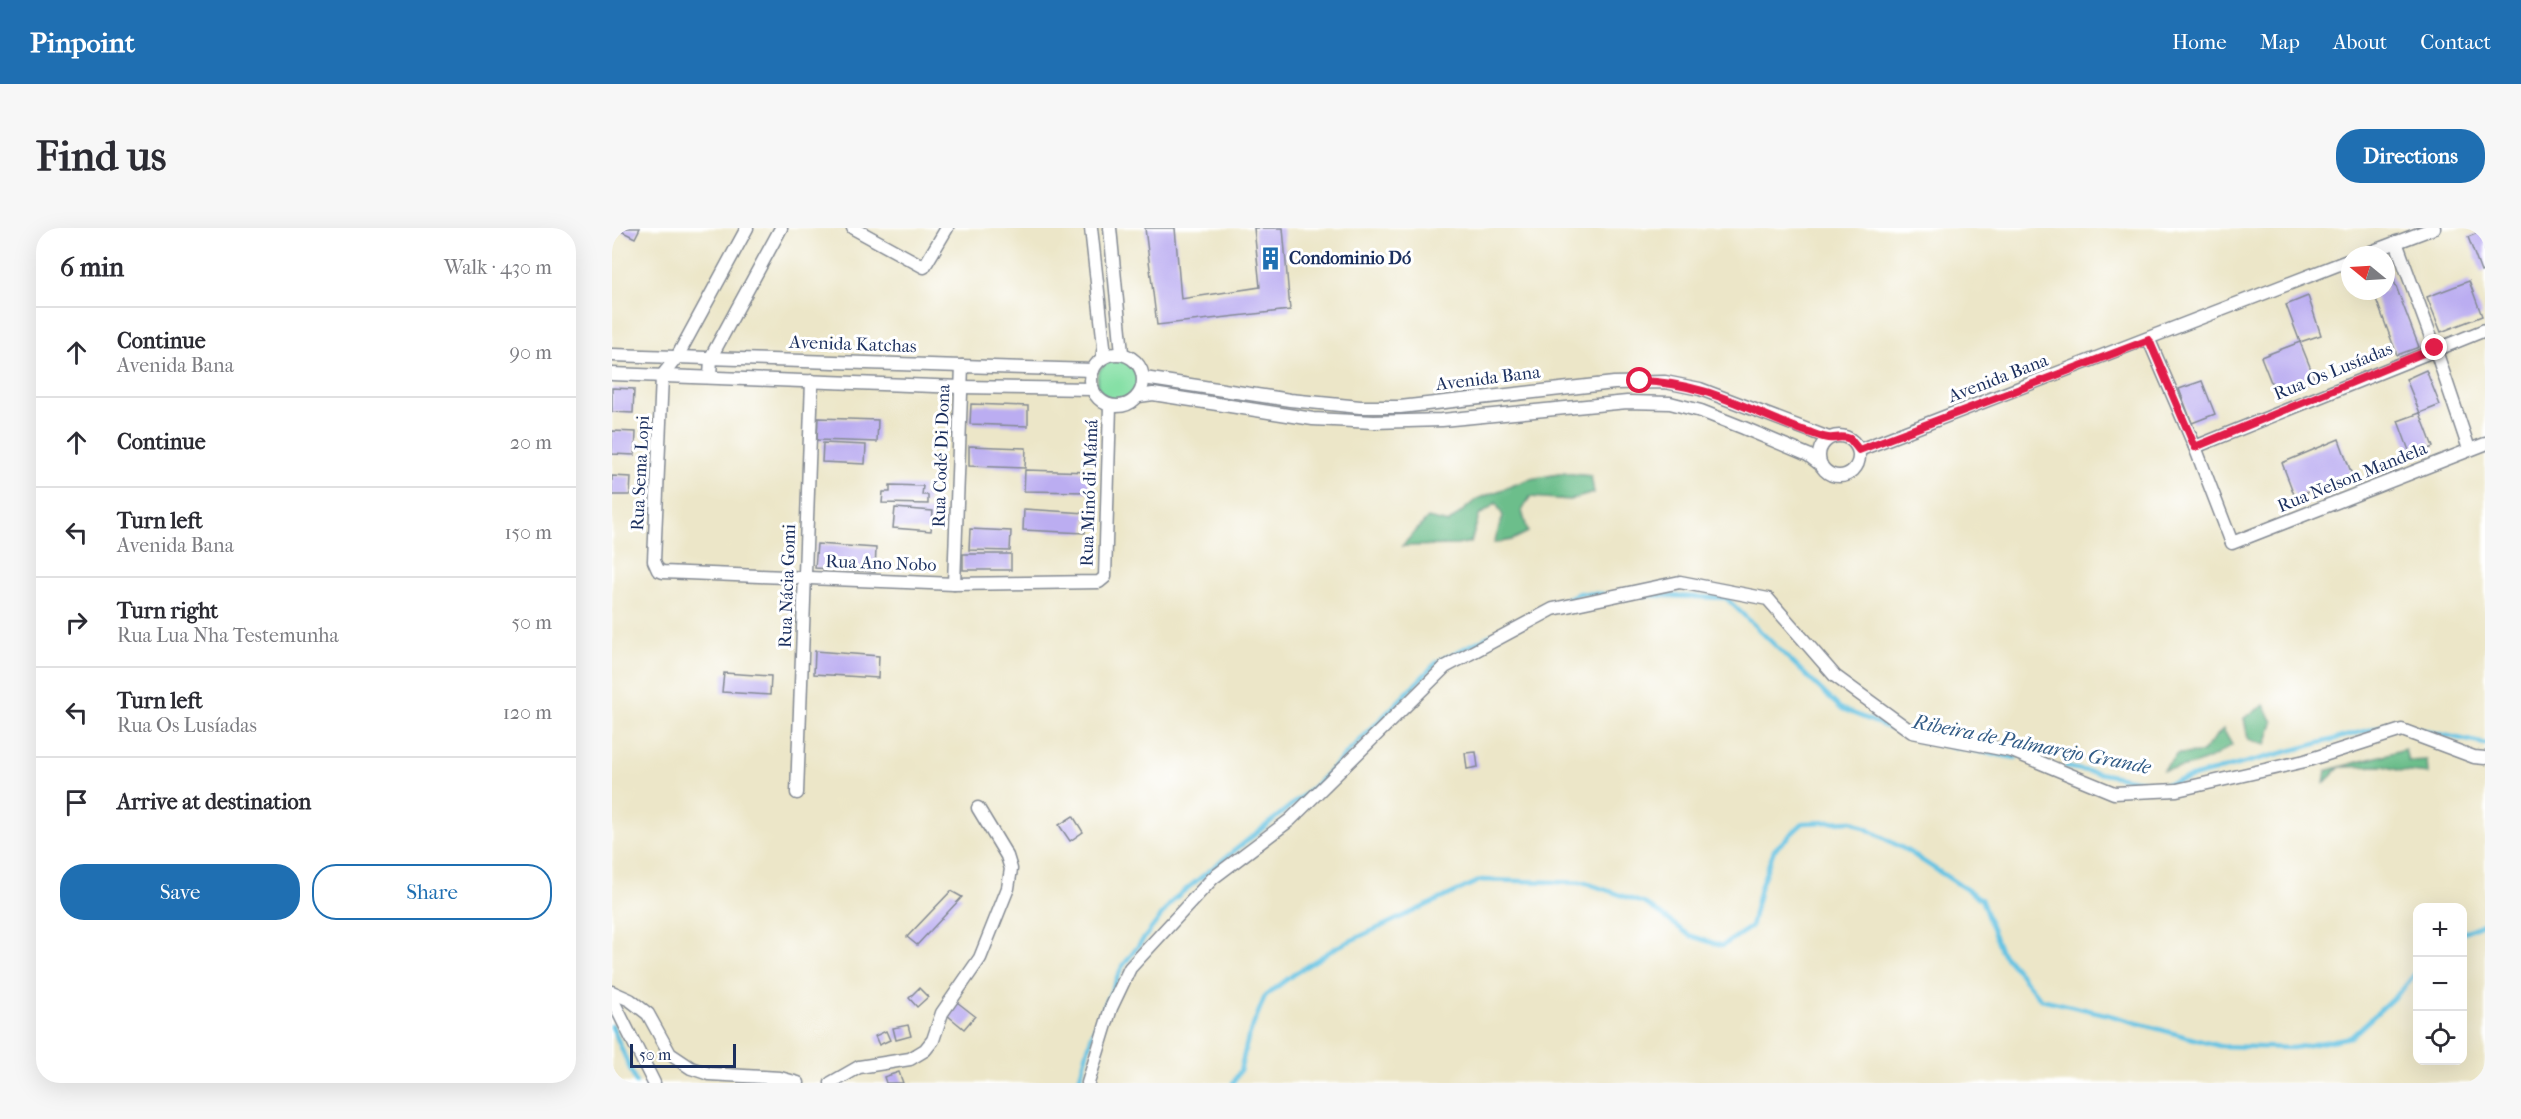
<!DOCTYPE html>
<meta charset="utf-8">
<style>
body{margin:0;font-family:"IM FELL French Canon",serif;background:#f7f7f7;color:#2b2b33}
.controls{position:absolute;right:18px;bottom:18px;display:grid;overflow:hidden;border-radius:12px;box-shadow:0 6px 24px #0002}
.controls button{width:54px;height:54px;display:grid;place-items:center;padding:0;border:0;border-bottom:2px solid #e1e1e2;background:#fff;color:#2b2b33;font:30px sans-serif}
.compass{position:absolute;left:1729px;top:18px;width:54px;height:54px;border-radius:50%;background:#fff;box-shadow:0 6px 24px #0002;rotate:288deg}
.scale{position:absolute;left:18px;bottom:15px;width:106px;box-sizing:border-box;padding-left:6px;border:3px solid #1b2f5e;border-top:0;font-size:16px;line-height:21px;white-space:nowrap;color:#1b2f5e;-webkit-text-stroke:4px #fff;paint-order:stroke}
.stop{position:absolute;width:18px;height:18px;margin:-14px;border:4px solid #e11d48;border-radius:50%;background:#fff}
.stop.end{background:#e11d48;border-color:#fff;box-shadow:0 2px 6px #0008}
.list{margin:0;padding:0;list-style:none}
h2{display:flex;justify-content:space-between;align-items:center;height:78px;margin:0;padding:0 24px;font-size:26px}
h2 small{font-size:20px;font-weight:400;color:#7c7c81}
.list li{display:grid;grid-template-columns:39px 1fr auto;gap:18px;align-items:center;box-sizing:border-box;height:90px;padding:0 24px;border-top:2px solid #e1e1e2}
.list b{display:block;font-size:22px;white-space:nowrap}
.list p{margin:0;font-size:20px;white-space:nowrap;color:#7c7c81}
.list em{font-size:20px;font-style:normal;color:#7c7c81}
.actions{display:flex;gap:12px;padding:18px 24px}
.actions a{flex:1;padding:14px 0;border:2px solid #1f6fb2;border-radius:24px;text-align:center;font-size:21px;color:#1f6fb2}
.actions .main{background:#1f6fb2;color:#fff}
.icon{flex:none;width:33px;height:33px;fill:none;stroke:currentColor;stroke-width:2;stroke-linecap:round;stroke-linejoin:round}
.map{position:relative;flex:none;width:1873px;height:855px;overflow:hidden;border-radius:24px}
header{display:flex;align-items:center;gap:36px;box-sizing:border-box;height:84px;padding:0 30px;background:#1f6fb2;color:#fff}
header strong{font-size:28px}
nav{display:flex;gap:33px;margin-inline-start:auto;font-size:21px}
.intro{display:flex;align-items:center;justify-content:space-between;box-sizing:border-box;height:144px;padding:0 36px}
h1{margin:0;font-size:42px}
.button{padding:15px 27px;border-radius:24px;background:#1f6fb2;color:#fff;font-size:21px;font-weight:700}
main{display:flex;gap:36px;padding:0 36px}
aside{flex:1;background:#fff;border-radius:24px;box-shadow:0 6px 24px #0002}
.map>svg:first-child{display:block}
.green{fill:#86e0a6;stroke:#508882;stroke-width:1.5}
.forest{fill:#6cbe8b;stroke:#447674;stroke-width:1.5}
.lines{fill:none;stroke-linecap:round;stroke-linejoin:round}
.stream{stroke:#65c3e3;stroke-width:4.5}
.building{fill:#bbadf1}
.street-casing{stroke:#848a93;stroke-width:15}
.street{stroke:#fff;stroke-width:12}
.route{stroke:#e11d48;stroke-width:8}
.labels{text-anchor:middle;stroke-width:6;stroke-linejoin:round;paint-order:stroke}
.poi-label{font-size:18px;font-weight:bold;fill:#1b2f5e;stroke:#fff;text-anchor:start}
.street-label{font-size:18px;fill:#1b2f5e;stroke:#fff}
.water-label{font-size:20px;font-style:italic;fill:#315b86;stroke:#fff}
</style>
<header>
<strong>Pinpoint</strong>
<nav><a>Home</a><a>Map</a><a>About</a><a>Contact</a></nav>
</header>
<div class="intro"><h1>Find us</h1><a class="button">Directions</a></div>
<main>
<aside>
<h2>6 min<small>Walk · 430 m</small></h2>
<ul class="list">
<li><svg class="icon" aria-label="ahead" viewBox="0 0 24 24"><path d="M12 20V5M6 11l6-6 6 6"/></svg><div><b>Continue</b><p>Avenida Bana</p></div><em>90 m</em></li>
<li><svg class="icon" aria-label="ahead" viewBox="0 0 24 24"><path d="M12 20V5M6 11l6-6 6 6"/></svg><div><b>Continue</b></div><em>20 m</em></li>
<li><svg class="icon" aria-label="left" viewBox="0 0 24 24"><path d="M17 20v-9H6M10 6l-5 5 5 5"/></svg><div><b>Turn left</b><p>Avenida Bana</p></div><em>150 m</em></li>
<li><svg class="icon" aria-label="right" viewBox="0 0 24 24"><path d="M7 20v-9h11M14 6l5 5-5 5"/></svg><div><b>Turn right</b><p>Rua Lua Nha Testemunha</p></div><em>50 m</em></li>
<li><svg class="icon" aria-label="left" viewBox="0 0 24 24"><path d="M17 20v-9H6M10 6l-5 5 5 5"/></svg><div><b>Turn left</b><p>Rua Os Lusíadas</p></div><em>120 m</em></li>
<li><svg class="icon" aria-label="arrive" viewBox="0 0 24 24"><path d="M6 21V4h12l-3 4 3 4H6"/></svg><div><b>Arrive at destination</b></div></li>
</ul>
<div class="actions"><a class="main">Save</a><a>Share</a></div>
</aside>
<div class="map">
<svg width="1873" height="855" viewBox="0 0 1873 855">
<rect width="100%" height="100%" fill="#fff"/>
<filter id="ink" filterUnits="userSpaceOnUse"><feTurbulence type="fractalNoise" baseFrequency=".0167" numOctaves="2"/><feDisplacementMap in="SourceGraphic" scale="12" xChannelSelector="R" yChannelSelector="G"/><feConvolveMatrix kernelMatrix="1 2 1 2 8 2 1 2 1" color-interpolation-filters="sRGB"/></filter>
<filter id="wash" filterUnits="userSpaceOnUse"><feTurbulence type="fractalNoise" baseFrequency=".008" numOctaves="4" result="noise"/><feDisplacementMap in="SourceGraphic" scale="24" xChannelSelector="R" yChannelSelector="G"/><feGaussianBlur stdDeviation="1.35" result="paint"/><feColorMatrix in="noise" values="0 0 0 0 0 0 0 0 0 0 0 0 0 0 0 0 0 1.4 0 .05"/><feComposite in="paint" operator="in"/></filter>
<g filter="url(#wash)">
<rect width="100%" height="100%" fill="#ece6c8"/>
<circle class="green" cx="505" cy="152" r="20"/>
<g class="forest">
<polygon points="952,245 979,248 982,265 958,272 918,269 910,283 916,304 900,312 882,315 891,288 884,275 867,288 859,314 845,317 790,318 816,290 836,295 865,271 918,251"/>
<polygon points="1652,477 1661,494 1654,517 1636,511 1632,490"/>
<path d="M1611,501l9,16c-22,16 -42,23 -69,25l14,-16 24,-1z"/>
<path d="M1793,521l3,12 19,-1 1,14 -27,-3 -17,-5 -44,1 -16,16 2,-12c26,-8 53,-14 79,-22z"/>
</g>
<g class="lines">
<g class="stream">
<polyline points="1030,367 1114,370 1228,480 1309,513 1404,530"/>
<polyline points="946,375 967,365 992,366"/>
<polyline points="1804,501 1873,516"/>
<polyline points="1454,539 1550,557 1779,496 1790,498"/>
<polyline points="1850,705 1873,695"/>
<polyline points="0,798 24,855"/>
<polyline points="466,855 480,807 510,739 562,671 702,559 825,434 881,406"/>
<polyline points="621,855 628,843 636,810 653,768 682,746 725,719 869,652 974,655 1034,676 1077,707 1110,718 1139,699 1148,660 1162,622 1191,595 1240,593 1294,622 1369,671 1388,722 1429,771 1497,787 1607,818 1681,820 1739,809 1790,762 1806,742"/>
</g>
</g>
<g id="blocks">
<g class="building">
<polygon points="3,0 28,0 23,10"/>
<polygon points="533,0 563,0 569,71 648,59 642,0 671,0 678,82 545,97"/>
<polygon points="1873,2 1873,42 1869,44 1856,9"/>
<polygon points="1777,40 1807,119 1785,127 1761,63 1774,63 1774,41"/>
<polygon points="1857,53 1870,88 1829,104 1815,69"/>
<polygon points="1696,68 1709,107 1688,114 1674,77"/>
<polygon points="1688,114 1703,151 1664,167 1649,129"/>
<polygon points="1814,142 1828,177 1808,185 1794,151"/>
<polygon points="1590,153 1603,186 1580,195 1567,161"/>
<polygon points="0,160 22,161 21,185 0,184"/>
<polygon points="359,176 416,178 416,198 358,196"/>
<polygon points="1808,185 1821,219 1799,228 1786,193"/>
<polygon points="206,190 266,192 265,214 205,212"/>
<polygon points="0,203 24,204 23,227 0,226"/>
<polygon points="1727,211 1740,247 1683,269 1670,235"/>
<polygon points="211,215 254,217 253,236 210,234"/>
<polygon points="357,218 414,220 413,240 357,238"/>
<polygon points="413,242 478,244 477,264 412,263"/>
<polygon points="0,248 19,249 18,267 0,267"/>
<polygon points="278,257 311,258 310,267 316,267 316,276 270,275 271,264 278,264"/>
<polygon points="283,280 321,283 319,303 281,300"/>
<polygon points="412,281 474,285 473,305 411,302"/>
<polygon points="358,301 399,303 398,323 357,322"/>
<polygon points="205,316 264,320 263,344 203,340"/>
<rect x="351" y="326" width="48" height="16"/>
<polygon points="203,423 267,428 266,450 202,446"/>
<polygon points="112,445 159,448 158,467 110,464"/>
<polygon points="864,524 866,539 855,541 853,525"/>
<polygon points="461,588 471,604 458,613 447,597"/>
<polygon points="339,663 350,669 305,717 295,709"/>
<polygon points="307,760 316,769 305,779 297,770"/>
<polygon points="345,774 363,788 352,801 335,787"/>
<polygon points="296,797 299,808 284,812 281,800"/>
<polygon points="274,803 278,812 267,817 263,808"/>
<polygon points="287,844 291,855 274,855 272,849"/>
</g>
</g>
</g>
<g filter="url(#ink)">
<use href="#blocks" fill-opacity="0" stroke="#848a93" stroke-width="1.5"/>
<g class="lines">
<defs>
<g id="street">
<polyline points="135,0 65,129 50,148 42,333 46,342 51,344 342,356 487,354 493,349 498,178"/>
<polyline points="241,0 312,39 335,0"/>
<polyline points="479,0 492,118 490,130"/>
<polyline points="498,0 510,125"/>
<polyline points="1784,14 1823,120 1857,221"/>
<polyline points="1751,27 1822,0"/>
<polyline points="1537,112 1583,219 1620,315 1873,216"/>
<circle cx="505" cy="152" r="26"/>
<polyline points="0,127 481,142"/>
<polyline points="0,146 349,159 481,161"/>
<polyline points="98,149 99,129 169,0"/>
<polyline points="532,150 678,172 748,179 788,179 1002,155 1053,154 1088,161 1217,210"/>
<polyline points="527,168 541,166 701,191 762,194 830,192 1015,174 1058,175 1089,183 1132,200 1196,227 1209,237"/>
<circle cx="1227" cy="228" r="20"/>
<polyline points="1583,219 1873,102"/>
<polyline points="1247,222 1738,32"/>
<polyline points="342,356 350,138"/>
<polyline points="185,565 200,153"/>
<polyline points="0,764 18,772 36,786 58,826 79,840 97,846 168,850 186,855"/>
<polyline points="0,771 42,855"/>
<polyline points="219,855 247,839 298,831 313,822 321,812 330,785 368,730 396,660 399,641 395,628 366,580"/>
<polyline points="476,855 499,780 518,740 601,650 678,592 833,439 941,381 1068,354 1156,371 1223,448 1300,504 1400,523 1502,565 1565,562 1693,533 1790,502 1862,529 1873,530"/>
</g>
</defs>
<use href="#street" class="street-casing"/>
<use href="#street" class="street"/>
</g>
</g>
<g class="lines" filter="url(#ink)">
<path class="route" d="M1028,153c66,2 103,27 162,49 8,2 18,7 26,8 8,1 13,-3 22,1l9,11 290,-110 46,107 240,-99"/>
</g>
<defs>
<symbol id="building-bare" viewBox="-9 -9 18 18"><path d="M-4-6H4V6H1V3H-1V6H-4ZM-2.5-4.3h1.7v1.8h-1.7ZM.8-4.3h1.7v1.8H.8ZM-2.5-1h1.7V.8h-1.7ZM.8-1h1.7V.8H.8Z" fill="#1f6fb2" stroke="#fff" stroke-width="2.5" paint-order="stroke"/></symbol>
</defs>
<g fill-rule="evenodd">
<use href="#building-bare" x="642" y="14" width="33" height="33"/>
</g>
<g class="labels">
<g class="poi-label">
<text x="677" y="36">Condominio Dó</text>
</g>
<g class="street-label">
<text transform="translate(241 116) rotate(2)" y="6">Avenida Katchas</text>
<text transform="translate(1721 143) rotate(-22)" y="6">Rua Os Lusíadas</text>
<text transform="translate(876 150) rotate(-7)" y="6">Avenida Bana</text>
<text transform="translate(1386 150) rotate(-21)" y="6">Avenida Bana</text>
<text transform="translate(329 228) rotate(-88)" y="6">Rua Codé Di Dona</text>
<text transform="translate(28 245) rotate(-87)" y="6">Rua Sema Lopi</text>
<text transform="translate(1740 249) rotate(-22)" y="6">Rua Nelson Mandela</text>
<text transform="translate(477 265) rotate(-88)" y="6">Rua Minó di Mámá</text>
<text transform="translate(269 335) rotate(2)" y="6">Rua Ano Nobo</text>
<text transform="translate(175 358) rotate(-88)" y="6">Rua Nácia Gomi</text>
</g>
<g class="water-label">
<text transform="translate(1420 516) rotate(11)" y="7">Ribeira de Palmarejo Grande</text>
</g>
</g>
</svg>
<div class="controls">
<button>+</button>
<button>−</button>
<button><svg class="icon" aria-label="locate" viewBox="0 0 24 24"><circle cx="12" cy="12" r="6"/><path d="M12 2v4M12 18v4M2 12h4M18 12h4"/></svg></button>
</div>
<svg class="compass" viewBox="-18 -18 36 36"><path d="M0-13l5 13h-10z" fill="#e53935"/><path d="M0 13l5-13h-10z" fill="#7c7c81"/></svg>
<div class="scale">50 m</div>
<div class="stop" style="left:1028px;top:153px"></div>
<div class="stop end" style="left:1823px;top:120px"></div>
</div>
</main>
